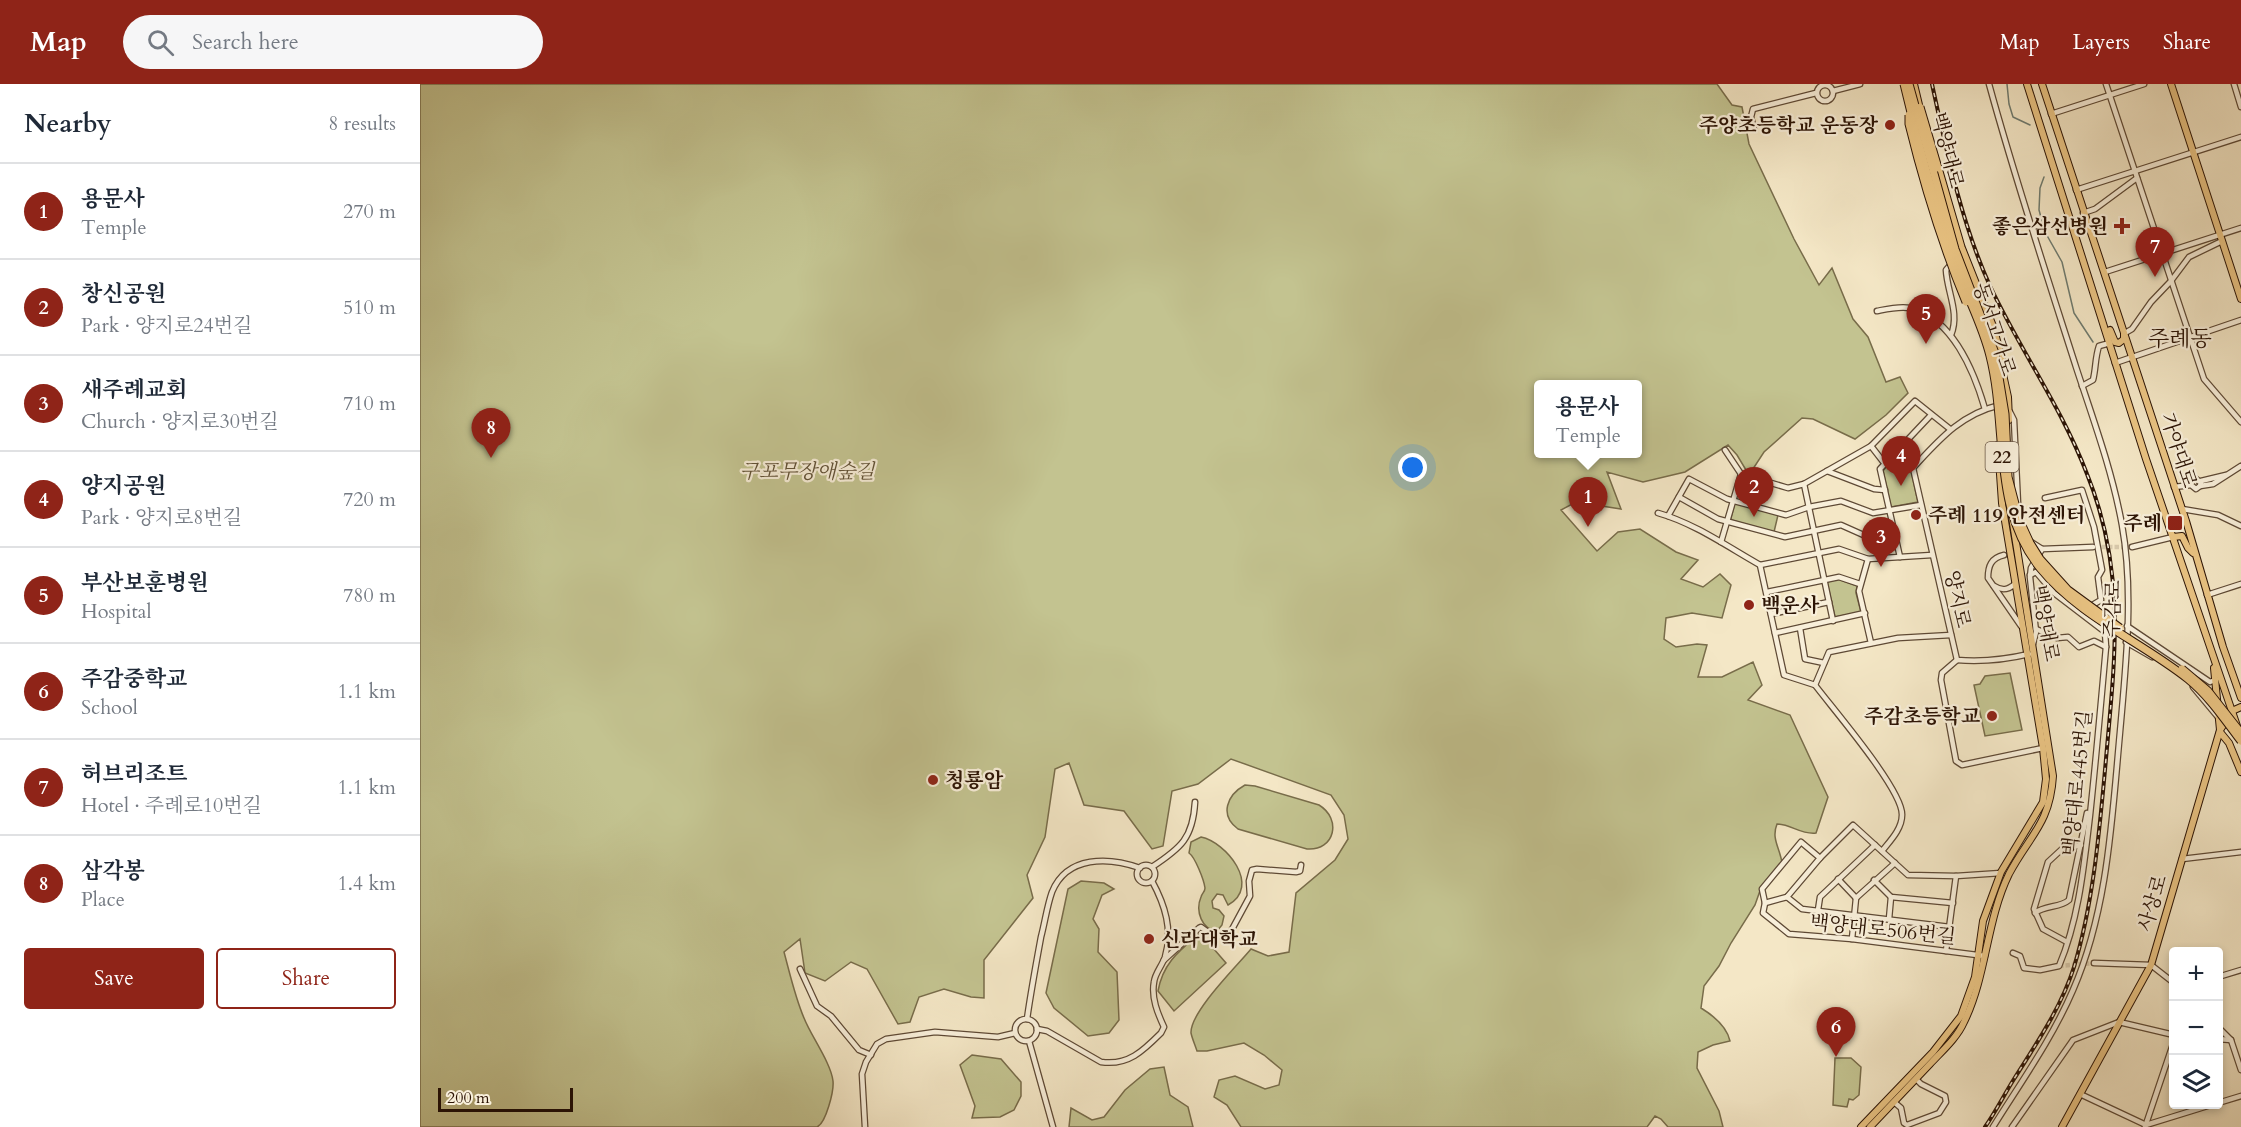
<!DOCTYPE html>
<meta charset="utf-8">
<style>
body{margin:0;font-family:Cardo,"Noto Serif KR",serif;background:#f6f6f7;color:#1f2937}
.controls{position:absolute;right:18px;bottom:18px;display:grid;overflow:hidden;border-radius:6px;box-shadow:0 3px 9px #0003}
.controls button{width:54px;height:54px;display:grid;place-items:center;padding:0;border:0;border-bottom:2px solid #e0e1e3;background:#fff;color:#1f2937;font:30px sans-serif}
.scale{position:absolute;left:18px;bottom:15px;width:135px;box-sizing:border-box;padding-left:6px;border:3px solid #2c1405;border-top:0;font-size:16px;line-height:21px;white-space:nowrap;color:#2c1405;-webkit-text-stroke:4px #f8efda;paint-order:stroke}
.you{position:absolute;left:993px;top:384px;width:21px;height:21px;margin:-15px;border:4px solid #fff;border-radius:50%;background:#1a73e8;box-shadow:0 0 0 9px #1a73e833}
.badge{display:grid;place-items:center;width:39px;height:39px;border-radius:50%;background:#8f2418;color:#fff;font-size:20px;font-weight:700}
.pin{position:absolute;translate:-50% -50px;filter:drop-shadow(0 2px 3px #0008)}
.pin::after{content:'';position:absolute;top:32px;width:21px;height:18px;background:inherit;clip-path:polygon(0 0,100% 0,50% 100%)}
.popup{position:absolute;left:1114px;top:296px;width:108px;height:78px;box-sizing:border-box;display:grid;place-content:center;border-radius:6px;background:#fff;filter:drop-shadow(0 2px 4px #0005);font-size:20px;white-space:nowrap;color:#747a83}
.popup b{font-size:22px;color:#1f2937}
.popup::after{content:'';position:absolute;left:50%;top:100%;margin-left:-12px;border:12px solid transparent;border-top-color:#fff}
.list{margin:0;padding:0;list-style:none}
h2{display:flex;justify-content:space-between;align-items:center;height:78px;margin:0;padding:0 24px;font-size:26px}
h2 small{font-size:20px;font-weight:400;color:#747a83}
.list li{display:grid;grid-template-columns:39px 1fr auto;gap:18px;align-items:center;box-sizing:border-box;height:96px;padding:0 24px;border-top:2px solid #e0e1e3}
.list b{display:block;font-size:22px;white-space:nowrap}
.list p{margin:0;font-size:20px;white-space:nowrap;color:#747a83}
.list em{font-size:20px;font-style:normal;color:#747a83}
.actions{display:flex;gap:12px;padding:18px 24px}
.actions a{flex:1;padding:14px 0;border:2px solid #8f2418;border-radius:6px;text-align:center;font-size:21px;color:#8f2418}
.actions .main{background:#8f2418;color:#fff}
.icon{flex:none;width:33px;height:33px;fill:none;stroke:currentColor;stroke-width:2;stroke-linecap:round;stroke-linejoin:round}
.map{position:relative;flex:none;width:1821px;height:1043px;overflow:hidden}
header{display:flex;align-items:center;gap:36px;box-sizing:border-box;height:84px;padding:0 30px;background:#8f2418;color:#fff}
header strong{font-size:28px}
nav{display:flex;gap:33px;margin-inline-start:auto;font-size:21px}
.search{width:420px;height:54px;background:#f6f6f7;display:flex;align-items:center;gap:15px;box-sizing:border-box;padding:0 21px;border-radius:33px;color:#747a83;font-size:22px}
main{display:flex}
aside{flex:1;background:#fff}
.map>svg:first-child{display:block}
.green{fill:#c3c390;stroke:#786c4a;stroke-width:1.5;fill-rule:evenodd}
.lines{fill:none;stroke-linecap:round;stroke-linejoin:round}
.stream{stroke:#6f7b6f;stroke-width:1.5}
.minor-tunnel{stroke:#d6c7a9;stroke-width:4.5;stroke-dasharray:4.5 2;stroke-linecap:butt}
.minor-casing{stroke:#5e4935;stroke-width:7}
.major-casing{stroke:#2c1405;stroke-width:8}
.highway-casing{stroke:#2c1405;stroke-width:9}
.minor{stroke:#f8efda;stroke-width:4.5}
.major{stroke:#eac483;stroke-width:6}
.highway{stroke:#eac483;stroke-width:7}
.rail-casing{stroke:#2c1405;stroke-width:4}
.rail{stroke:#f8efda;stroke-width:1.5;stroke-dasharray:4.5;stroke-linecap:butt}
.highway-bridge-casing{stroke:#2c1405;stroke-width:9;stroke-linecap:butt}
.highway-bridge{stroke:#eac483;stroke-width:7}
.poi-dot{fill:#8f2418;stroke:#f8efda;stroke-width:2}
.labels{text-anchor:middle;stroke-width:4.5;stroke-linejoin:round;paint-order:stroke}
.shield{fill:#f8efda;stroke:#695645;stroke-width:1.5}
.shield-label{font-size:18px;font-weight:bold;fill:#2c1405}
.poi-label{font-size:20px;font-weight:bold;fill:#2c1405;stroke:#f8efda;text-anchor:end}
.street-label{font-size:20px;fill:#2c1405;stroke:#f8efda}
.park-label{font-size:20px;font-style:italic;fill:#615136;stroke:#f8efda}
.quarter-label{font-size:22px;fill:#2c1405;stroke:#f8efda}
</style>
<header>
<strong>Map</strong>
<div class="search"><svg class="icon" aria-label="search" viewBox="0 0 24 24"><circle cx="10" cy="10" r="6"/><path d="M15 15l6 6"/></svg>Search here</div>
<nav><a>Map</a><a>Layers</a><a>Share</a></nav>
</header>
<main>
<aside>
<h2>Nearby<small>8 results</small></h2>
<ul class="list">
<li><span class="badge">1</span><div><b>용문사</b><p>Temple</p></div><em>270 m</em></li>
<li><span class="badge">2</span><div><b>창신공원</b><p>Park · 양지로24번길</p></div><em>510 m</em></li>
<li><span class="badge">3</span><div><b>새주례교회</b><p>Church · 양지로30번길</p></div><em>710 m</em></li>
<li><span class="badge">4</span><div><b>양지공원</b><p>Park · 양지로8번길</p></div><em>720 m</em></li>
<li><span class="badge">5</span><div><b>부산보훈병원</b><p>Hospital</p></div><em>780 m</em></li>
<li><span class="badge">6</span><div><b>주감중학교</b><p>School</p></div><em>1.1 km</em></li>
<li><span class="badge">7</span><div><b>허브리조트</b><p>Hotel · 주례로10번길</p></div><em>1.1 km</em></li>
<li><span class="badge">8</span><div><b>삼각봉</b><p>Place</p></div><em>1.4 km</em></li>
</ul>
<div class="actions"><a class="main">Save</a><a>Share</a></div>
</aside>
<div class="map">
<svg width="1821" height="1043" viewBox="0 0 1821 1043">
<rect width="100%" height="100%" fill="#f4e7c6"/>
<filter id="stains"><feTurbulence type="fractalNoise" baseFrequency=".00333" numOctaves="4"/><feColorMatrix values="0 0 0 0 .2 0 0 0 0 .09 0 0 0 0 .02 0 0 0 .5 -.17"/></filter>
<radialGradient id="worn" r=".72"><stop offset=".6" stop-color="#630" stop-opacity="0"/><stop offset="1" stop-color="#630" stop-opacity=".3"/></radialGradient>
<g class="green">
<path d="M0,0h1297l15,21 10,2 7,37 45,95 25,46 13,-17 21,51 15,18 18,45 14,-5 8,16 -22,22 -31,24 -42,-20 -11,-1 -38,34 -15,23 -12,-20 -9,-10 -43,27 -42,10 -36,-10 14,37 -45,-7 -15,8 36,41 21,-19 22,-3 36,23 22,8 -17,19 22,8 17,-13 11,11 -9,33 -30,-5 -26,5 -2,21 12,8 21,-3 10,1 -9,32h24l31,-15 9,23 -14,15 42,15 38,82 -12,36c-15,2 -25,-9 -39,-9 -6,15 3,24 5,39l-21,25 -6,17 -24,38 -12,23 -15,20 -3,22c13,8 26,19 29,33l-17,4 -15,7 -1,16 22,43 4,16h-55l-7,-8 -6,-3 -8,11h-406l-14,-22 -13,-8 5,-17 16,-4 30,13 14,-4 3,-15 -18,-15 -20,-12 -37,8h-10c-2,-6 -5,-13 -6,-18 -1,-21 46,-67 60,-84l17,7 21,-4 7,-59 39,-33 13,-21 -4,-24 -13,-20 -100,-36 -33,25 -26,7 -9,55 -11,3 -28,-38 -40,-6 -15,-42 -14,6 -10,68 -18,38 6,23 -49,62v38l-13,-1 -27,-8 -25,8 -9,25 -12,2 -31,-55 -16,-7 -26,19 -20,-8 -5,-34 -16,13c6,22 11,45 20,66 7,18 27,45 29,63 1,10 -7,42 -16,46h-397zM1118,300h100v70h-100z"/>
<polygon points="1466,383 1491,386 1498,418 1471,423 1463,387"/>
<polygon points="1315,418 1358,431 1354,448 1311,436 1310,438"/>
<polygon points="1418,495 1437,502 1436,509 1441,528 1415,533 1407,498"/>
<polygon points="1590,589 1602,646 1565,652 1554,601 1560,600 1565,592"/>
<path d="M825,701l10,1 64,19c23,14 16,46 -12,44l-69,-20c-19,-14 -11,-34 7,-44z"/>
<path d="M781,753c25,5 61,49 27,68l-5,-10 -6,-1 -5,7 1,7 6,2 5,6 -2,9 -5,6c-15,-1 -22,-20 -16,-34 1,-4 4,-5 4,-9 -1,-8 -10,-31 -16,-35l2,-11z"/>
<polygon points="661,797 684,799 694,805 682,811 673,835 679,845 678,868 697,888 699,936 689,949 668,952 634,924 626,909 648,805"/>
<path d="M780,849l26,30 -52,48 -16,-20c5,-28 21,-40 42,-58z"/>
<polygon points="552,971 581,975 601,998 601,1012 594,1026 580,1033 552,1034 555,1022 540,981"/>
<polygon points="1415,974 1431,974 1441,983 1439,1011 1433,1016 1429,1015 1427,1023 1413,1021"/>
<polygon points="744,983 750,1011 768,1023 773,1043 649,1043 651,1024 672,1036 684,1033 705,1006 730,985"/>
</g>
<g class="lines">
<g class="stream">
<polyline points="1587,0 1589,20 1593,33 1610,41"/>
<polyline points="1624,93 1620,104 1619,126 1625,148 1642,178 1654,229 1673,258"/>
</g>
<g class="minor-tunnel">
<polyline points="1675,463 1712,463"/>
<polyline points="1639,882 1674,879"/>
</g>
<defs>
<g id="minor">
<path d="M1569,0c26,95 57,189 87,283 17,52 36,103 46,158 12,67 4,139 -2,207 -8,86 -12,178 -47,258 -21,49 -52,92 -80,137"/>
<polyline points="1686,0 1784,295 1821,338"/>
<polyline points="1814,0 1821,23"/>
<circle cx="1405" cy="9" r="8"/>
<polyline points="1413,7 1440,0"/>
<polyline points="1631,30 1724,0"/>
<polyline points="1334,45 1331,33 1333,25 1396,9"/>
<polyline points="1656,106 1821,53"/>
<polyline points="1663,129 1675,125 1717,94"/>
<polyline points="1685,188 1821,144"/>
<path d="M1457,227c10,-2 22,-5 33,-3 42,10 64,63 75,101"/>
<polyline points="1705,249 1712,245 1731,218 1751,197 1769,173 1802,157"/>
<path d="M1531,251c9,-22 -4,-43 -5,-65l6,-7"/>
<polyline points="1695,279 1821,236"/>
<path d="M1662,302l11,-6c3,-12 2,-22 6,-34l11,-3"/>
<path d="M1580,321c-39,9 -61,35 -87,63l44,192c26,2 47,0 72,-6"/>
<polyline points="1590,328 1594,336 1598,420"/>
<polyline points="1451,362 1465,380 1493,384"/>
<polyline points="1305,366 1321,390 1368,404 1384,400 1451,362 1495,317 1530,345"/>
<polyline points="1407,387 1454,405 1465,406"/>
<polyline points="1781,397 1806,391"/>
<polyline points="1384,400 1413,537"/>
<polyline points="1780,402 1793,400 1821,382"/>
<polyline points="1754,403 1771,401 1776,405 1780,402 1781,399 1775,394 1772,396 1771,401"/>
<polyline points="1259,413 1298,435 1365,453 1421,441 1448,453 1475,450"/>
<polyline points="1625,414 1662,406 1674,443 1682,486 1678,493 1681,516 1669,523"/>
<polyline points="1762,425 1798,431 1821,442"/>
<path d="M1238,429c36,10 70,34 102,52l79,-16 29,10 64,-4"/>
<polyline points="1248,432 1269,395 1307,415 1366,431 1389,423 1421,417 1453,429 1501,421"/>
<polyline points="1301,458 1321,390"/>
<polyline points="1611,458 1622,465 1611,484 1610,493 1616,548 1613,560"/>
<polyline points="1712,463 1753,453"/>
<polyline points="1622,465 1673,463"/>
<path d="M1584,471c-13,3 -16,11 -16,23l33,48"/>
<polyline points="1480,473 1460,385 1511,331"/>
<polyline points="1448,475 1439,507 1451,559"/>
<polyline points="1340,481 1364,591 1395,601 1409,568 1478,554 1531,551"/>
<path d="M1574,502c8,5 14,4 21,-2"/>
<polyline points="1347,508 1419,493 1440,500"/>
<polyline points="1787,511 1821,500"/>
<polyline points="1351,530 1409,518"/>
<polyline points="1707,542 1790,598 1795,596"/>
<polyline points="1380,544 1385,575 1404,579"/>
<polyline points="1616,545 1637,554 1648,553 1659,563 1674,557 1686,563"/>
<polyline points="1355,549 1445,529"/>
<polyline points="1706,558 1732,573"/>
<polyline points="1537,576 1522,589 1521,596 1536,677 1542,681 1623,664"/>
<path d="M1395,601c18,24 88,105 87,130 0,14 -12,26 -20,36"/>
<polyline points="1773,603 1798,633"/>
<polyline points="1400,774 1381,758 1342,805 1345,819 1343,829 1369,850 1432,855 1565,872"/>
<polyline points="1762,775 1821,768"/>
<circle cx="726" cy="790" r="9"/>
<path d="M732,783c29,-19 41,-29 43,-65"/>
<polyline points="1418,795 1436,814"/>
<polyline points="1454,796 1471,813 1533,819"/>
<polyline points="1367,813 1400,774 1433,741 1488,791 1536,792 1581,789"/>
<polyline points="1367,813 1382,825 1530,843"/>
<polyline points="1436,814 1475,779"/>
<polyline points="1345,819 1367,813"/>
<polyline points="1398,826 1400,813 1455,761"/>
<path d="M1615,829c10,-8 25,-5 34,-13l18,-87"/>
<polyline points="1469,835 1471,813"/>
<polyline points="1432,855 1436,814"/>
<polyline points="1647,858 1623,845 1614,825 1628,778 1641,766 1661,761"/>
<polyline points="1526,867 1536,792"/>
<path d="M1593,869l7,3 4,12 16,2 19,-4c20,-47 25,-101 31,-151 6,-56 11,-112 16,-168l-1,-15 -51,-39 -18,-21 -6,3"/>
<path d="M744,876l35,-32 2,-1c9,7 18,12 29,6l20,-37 -1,-15 3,-11 5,-1 39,3 4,-1 1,-6"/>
<polyline points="1674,879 1731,881 1754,899"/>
<polyline points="380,885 397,922 411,932 439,966 451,971"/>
<polyline points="1798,893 1821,886"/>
<circle cx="606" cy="946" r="11"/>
<path d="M607,935c4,-28 9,-55 14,-82 4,-15 6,-31 11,-45 15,-37 57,-35 88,-24"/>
<polyline points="1798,943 1811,956 1821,986"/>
<path d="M617,945l10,2 54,31c27,4 42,-11 60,-29l3,-6c-6,-13 -13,-29 -10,-45 1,-9 8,-16 11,-25 8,-27 0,-52 -13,-76"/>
<polyline points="1798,955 1811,956"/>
<polyline points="609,957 633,1043"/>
<polyline points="1660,1010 1726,1041 1794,1020"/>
<polyline points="1474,1018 1481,1024 1484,1039 1487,1041 1519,1029 1526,1018 1525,1012 1501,1000 1496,995"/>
<polyline points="1798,1019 1821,1012"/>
<polyline points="445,1043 442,990 446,978 457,960 466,955 515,948 578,953 595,949"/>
<polyline points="1592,1043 1653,956 1699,938 1754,951"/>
<polyline points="1725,1043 1754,957"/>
</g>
<g id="major">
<polyline points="1494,0 1500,25"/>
<polyline points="1607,0 1726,375 1817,642"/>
<polyline points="1622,0 1766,437 1803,563 1821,614"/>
<polyline points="1751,0 1821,215"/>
<polyline points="1690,246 1695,258 1699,259 1704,255 1704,250"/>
<polyline points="1579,272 1588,313 1589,336"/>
<polyline points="1753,453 1762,452 1768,464 1773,469"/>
<polyline points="1794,584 1800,646"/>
<polyline points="1812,627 1821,623"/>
<polyline points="1800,648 1809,659 1821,688"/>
<polyline points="1441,1043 1513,968 1541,932 1555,893 1563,837 1581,788 1623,718 1626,695 1623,664 1582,419 1578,361"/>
<path d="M1450,1043c20,-21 40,-42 60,-63 12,-13 27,-26 34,-42 23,-47 22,-101 45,-148 20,-38 41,-50 44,-98l-41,-259"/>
<polyline points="1642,1043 1731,881 1800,646 1808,634"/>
</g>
<polyline id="highway" points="1518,84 1541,163 1572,241 1582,276"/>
</defs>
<use href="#minor" class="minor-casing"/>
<use href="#major" class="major-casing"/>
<use href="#highway" class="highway-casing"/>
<use href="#minor" class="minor"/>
<use href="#major" class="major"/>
<use href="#highway" class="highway"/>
<defs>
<path id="rail" d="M1512,0c15,69 29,138 58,202 30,64 72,122 97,188 41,101 27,191 18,296 -6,65 -12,134 -31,197 -13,41 -38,77 -60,112 -10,16 -18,32 -29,48"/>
</defs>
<use href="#rail" class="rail-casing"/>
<use href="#rail" class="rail"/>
<defs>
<g id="highway-bridge">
<path d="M1484,0c14,60 31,120 51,178 10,32 27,61 35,94 18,71 1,151 50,212 40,49 100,73 148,111 21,17 37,41 53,62"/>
<polyline points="1489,0 1535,165 1575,269 1585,330 1588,393 1599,435 1610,459 1620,475 1648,506 1700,544"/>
<polyline points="1500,23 1518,84"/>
<path d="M1489,31v9c15,61 33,120 57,178"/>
<polyline points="1762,585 1788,607 1821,649"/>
</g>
</defs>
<use href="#highway-bridge" class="highway-bridge-casing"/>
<use href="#highway-bridge" class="highway-bridge"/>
</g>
<g class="poi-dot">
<circle cx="1470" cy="41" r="6"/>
<path d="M1699 133h6v6h6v6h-6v6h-6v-6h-6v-6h6z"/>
<circle cx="1496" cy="431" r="6"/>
<rect x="1747" y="431" width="16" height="16" rx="3"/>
<circle cx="1329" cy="521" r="6"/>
<circle cx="1572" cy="632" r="6"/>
<circle cx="513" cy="696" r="6"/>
<circle cx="729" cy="855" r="6"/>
</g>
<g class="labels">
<rect class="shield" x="1565.5" y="358" width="33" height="30" rx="4.5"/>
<g class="shield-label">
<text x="1582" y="379">22</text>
</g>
<g class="poi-label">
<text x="1458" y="48">주양초등학교 운동장</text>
<text x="1688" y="149">좋은삼선병원</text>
<text x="1508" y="438" text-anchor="start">주례 119 안전센터</text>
<text x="1742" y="446">주례</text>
<text x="1341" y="528" text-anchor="start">백운사</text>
<text x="1560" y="639">주감초등학교</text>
<text x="525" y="703" text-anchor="start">청룡암</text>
<text x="741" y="862" text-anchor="start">신라대학교</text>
</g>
<g class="street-label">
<text transform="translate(1528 66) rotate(76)" y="7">백양대로</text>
<text transform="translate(1575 245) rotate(72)" y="7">동서고가로</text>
<text transform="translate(1759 366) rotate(72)" y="7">가야대로</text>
<text transform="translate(1538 515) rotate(77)" y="7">양지로</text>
<text transform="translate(1692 525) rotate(-88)" y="7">주감로</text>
<text transform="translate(1626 539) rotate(80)" y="7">백양대로</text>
<text transform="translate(1657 699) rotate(-84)" y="7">백양대로445번길</text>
<text transform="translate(1732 819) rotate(-74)" y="7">사상로</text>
<text transform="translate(1463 845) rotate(6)" y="7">백양대로506번길</text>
</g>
<g class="park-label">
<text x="387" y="394">구포무장애숲길</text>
</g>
<g class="quarter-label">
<text x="1760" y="262">주례동</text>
</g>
</g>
<rect width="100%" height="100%" filter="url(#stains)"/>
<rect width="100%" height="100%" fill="url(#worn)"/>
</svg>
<div class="controls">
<button>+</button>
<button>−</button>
<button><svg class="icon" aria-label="layers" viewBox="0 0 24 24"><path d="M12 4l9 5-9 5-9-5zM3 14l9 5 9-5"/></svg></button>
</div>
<div class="scale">200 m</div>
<div class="you"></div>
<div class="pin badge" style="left:1168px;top:443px">1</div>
<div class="popup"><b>용문사</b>Temple</div>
<div class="pin badge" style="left:1334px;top:433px">2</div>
<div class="pin badge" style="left:1461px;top:483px">3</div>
<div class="pin badge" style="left:1481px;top:402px">4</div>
<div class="pin badge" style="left:1506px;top:260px">5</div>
<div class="pin badge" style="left:1416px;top:973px">6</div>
<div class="pin badge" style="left:1735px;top:193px">7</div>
<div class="pin badge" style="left:71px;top:374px">8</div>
</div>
</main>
